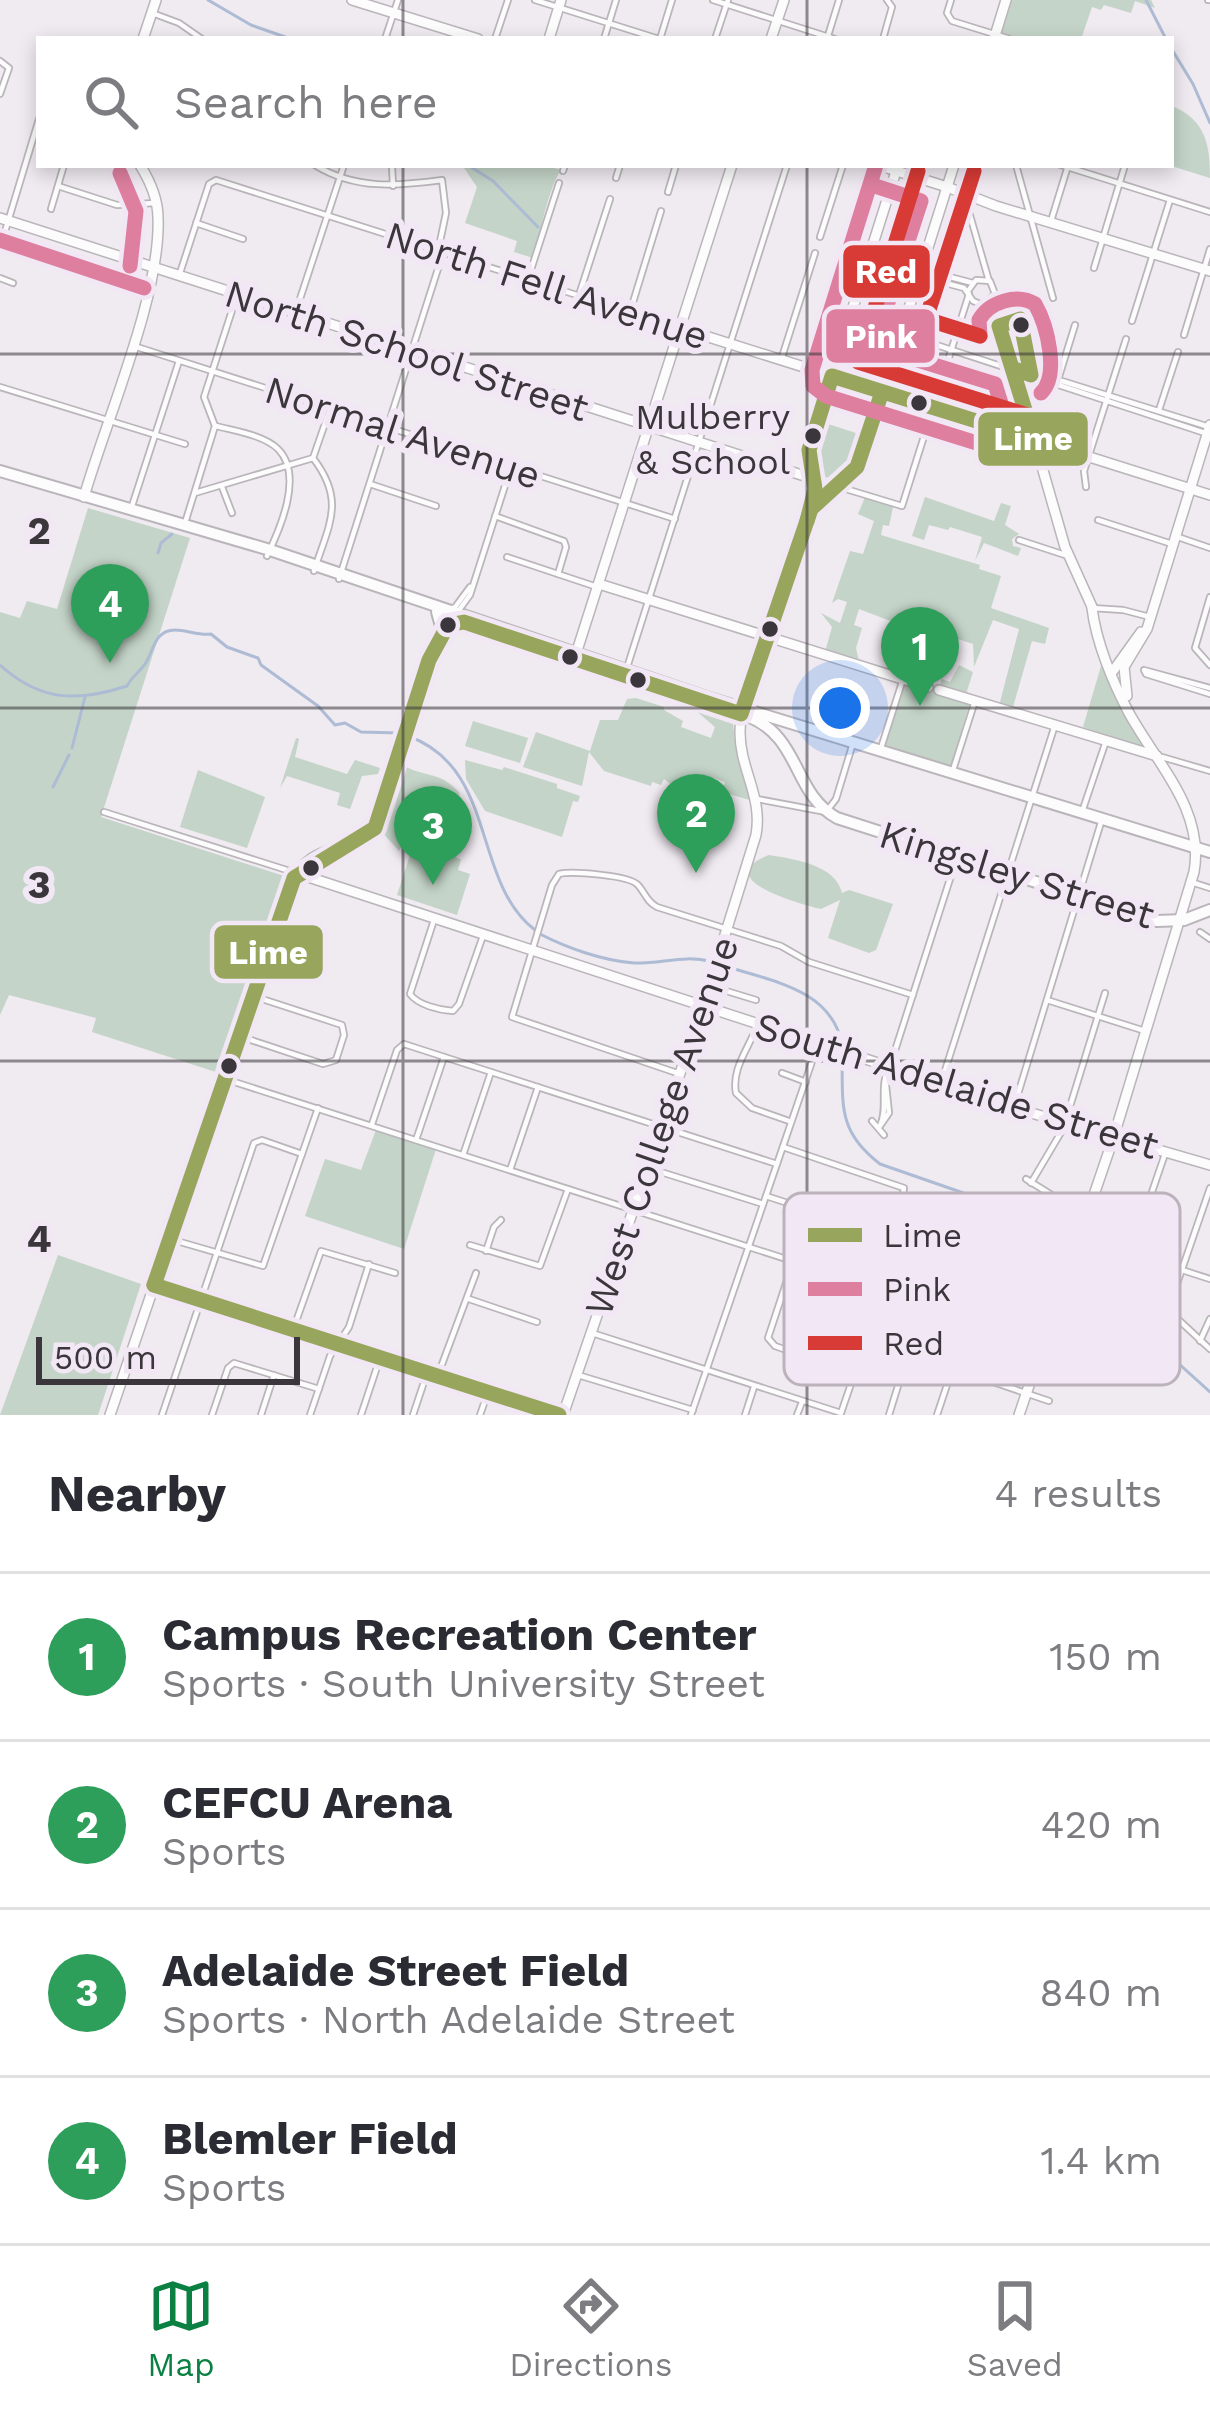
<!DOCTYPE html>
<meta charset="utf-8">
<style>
body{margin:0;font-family:"Work Sans",sans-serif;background:#f7f7f7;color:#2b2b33}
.scale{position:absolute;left:36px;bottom:30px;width:264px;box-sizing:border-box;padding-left:12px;border:6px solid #3a363b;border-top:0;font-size:33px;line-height:42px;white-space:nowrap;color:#3a363b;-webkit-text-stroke:9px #f2e7f4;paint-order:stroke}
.you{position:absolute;left:840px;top:708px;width:42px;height:42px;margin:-30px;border:9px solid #fff;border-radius:50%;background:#1a73e8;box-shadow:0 0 0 18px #1a73e833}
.badge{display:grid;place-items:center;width:78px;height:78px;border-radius:50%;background:#0b8043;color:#fff;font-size:39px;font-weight:700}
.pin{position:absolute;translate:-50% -99px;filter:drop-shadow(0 3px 6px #0008)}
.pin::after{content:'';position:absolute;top:63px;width:42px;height:36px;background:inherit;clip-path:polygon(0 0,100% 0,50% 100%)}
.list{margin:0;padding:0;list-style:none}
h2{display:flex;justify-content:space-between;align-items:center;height:156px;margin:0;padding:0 48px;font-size:51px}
h2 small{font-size:39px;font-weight:400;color:#7c7c81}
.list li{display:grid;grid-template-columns:78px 1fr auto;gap:36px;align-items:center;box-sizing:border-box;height:168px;padding:0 48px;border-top:3px solid #e1e1e2}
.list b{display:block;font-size:45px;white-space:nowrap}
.list p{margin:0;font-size:39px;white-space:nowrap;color:#7c7c81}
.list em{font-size:39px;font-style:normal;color:#7c7c81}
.icon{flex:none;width:66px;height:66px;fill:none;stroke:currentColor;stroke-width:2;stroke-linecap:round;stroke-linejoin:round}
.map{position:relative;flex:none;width:1210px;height:1415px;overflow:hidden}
.search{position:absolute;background:#fff;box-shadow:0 6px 18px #0003;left:36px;right:36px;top:36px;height:132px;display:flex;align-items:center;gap:30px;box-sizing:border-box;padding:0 42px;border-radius:0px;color:#7c7c81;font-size:45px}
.sheet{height:828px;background:#fff}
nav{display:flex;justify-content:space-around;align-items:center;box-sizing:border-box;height:168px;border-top:3px solid #e1e1e2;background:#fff;font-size:33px;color:#7c7c81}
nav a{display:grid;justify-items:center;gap:6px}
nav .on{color:#0b8043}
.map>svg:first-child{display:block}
.green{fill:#c4d4c8}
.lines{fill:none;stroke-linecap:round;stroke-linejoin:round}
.stream{stroke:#adbcd4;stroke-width:3}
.street-casing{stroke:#bab5ba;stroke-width:8}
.secondary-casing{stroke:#bab5ba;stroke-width:12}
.primary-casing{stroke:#bab5ba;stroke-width:14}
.street{stroke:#fdfcfd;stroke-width:4.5}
.secondary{stroke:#fdfcfd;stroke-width:9}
.primary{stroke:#fdfcfd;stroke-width:10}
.bus-1-casing{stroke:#f2e7f4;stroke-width:24}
.bus-2-casing{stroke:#f2e7f4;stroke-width:24}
.bus-3-casing{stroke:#f2e7f4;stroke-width:24}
.bus-1{stroke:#98a65d;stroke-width:15}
.bus-2{stroke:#de7f9f;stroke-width:15}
.bus-3{stroke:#d83b35;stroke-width:15}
.grid{fill:none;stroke:#3a363b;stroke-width:3;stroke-opacity:0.55}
.bus-dot{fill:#3a363b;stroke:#f2e7f4;stroke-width:4.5}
.labels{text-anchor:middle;stroke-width:12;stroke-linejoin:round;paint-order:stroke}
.bus-label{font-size:36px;fill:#3a363b;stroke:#f2e7f4;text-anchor:end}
.street-label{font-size:39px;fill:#3a363b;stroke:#f2e7f4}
.key{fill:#f2e7f4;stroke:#bbb2bc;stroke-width:3}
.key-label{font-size:33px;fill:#3a363b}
.grid-label{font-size:39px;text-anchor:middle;font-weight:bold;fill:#3a363b;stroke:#f2e7f4;stroke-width:12;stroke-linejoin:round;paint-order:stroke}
.line-badge{stroke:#f2e7f4;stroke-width:4.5}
.badge-label{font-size:33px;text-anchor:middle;font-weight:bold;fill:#fff}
</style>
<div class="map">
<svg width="1210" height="1415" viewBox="0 0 1210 1415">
<rect width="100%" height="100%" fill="#f0eaf1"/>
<g class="green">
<polygon points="1012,0 1151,0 1155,8 1135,1 1131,13 1104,5 1101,10 1092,7 1081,39 1017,39 1001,34"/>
<path d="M1172,106c34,14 38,39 38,72l-42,-13h3z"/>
<path d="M462,165h81l18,5c-12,16 -21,64 -28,88l-19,-6 3,-11 -52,-18 12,-36z"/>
<polygon points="819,421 865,436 855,464 838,481 816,474 812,453"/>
<polygon points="865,497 893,507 889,526 883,525 881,535 980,565 979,569 1001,576 991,608 1049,628 1045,644 1032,641 1013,707 999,706 1019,629 993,620 974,667 973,644 955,638 952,644 946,642 940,656 932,653 938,632 903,621 901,625 859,609 854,625 862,628 856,648 859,661 825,652 832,627 821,613 840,623 847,602 838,599 832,603 850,551 863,554 874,521 858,514"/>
<polygon points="925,497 994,521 1001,503 1011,506 1005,525 1019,534 1012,539 1013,546 1021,548 1018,556 984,543 975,561 982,537 950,527 948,530 929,525 924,540 912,536"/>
<polygon points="88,508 190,538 101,817 287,877 222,1074 92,1032 96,1018 9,995 0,1015 0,612 20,618 27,601 57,609"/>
<polygon points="1104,656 1145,745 1142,749 1083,727"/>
<polygon points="959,665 973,672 967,691 970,702 950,770 887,750 885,746 905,684 938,692 942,679 950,682"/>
<polygon points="636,698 664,707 664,710 683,721 681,727 711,738 715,727 681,698 732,714 736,750 753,801 722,792 725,782 714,778 706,786 684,780 678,790 664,779 661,785 652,782 651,786 604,771 589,752 582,786 523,767 536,732 590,751 600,720 618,720 627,699"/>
<polygon points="473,721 528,738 520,763 465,746"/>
<polygon points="296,738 299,739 295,757 347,774 355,760 380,768 378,774 362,776 350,809 337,805 340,793 287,776 280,788"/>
<polygon points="465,760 502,770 504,767 557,784 557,788 580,796 578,802 573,801 562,837 485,811 466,779"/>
<path d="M403,765c21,13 35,5 56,27l3,25 -15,33 -14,-2 1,-9 -18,-4 -2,4 -7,-2 -8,14 -18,-20z"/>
<polygon points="198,770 265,797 247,848 180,827"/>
<polygon points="426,848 461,859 458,870 470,874 457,915 397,895 410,855 422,859"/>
<path d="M769,855c25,4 67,10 73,38l7,-3 44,14 -17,46 -7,3 -41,-15 12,-38 -19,9c-18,-4 -114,-30 -52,-54z"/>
<polygon points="376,1130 436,1149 404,1249 305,1216 325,1159 361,1170"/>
<polygon points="58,1255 141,1284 98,1415 0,1415"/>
</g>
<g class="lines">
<g class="stream">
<polyline points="208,0 251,25 291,39"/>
<polyline points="1146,0 1166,39"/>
<polyline points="352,39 355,39"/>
<polyline points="1171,48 1193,84 1210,123"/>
<polyline points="468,165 493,181 538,227"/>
<polyline points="158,553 161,543 172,534"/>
<path d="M0,665c41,37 78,37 127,21 5,-10 12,-13 18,-22 9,-13 9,-34 30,-34 12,0 25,6 36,4l16,13 31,11 3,7 57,41 17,19 10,-2 16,9 38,1"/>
<path d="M408,736c90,32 63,145 127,194"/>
<polyline points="72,748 85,697"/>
<polyline points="53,787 69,755"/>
<path d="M540,934c27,14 64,27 94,29 28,1 50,-9 78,-1"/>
<path d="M722,965c47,16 110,23 120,80"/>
<path d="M842,1055c1,50 -5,76 38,109l118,41 68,56"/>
<polyline points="1074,1269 1210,1392"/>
</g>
<defs>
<g id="street">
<polyline points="535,0 659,39"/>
<polyline points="713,0 835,39"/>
<polyline points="951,0 947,13 952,21 1010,39"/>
<polyline points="1208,0 1210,0"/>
<polyline points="152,13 179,23 202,39"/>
<polyline points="385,39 398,0"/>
<polyline points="495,39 508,0"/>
<polyline points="604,39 616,0"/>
<polyline points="660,39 672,0"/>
<polyline points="715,39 728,0"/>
<polyline points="827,39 839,0"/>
<polyline points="883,39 892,7 887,0"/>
<polyline points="0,61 9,68 0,94"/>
<path d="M315,165c40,25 83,21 127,15l4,33 -8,38"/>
<polyline points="1016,165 1053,298"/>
<polyline points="1061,165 1210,212"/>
<polyline points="392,166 393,186"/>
<polyline points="563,171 565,165"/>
<polyline points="616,178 620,165"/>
<polyline points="58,186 117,205 156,203"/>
<polyline points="668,192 676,165"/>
<polyline points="967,205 989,281"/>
<polyline points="51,209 64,165"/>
<polyline points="1051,221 1067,169"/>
<polyline points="196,223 243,239"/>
<polyline points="820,237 843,165"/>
<polyline points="0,248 39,119"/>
<polyline points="870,256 973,283"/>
<polyline points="868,263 964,288 973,301 990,308 999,326"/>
<polyline points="1094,268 1125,165"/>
<polyline points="179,276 209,184 216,180 680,328"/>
<polyline points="0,278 13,283"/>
<polyline points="528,279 559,183"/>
<polyline points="968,291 976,280 990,281 995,294 983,305"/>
<polyline points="579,295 610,199"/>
<polyline points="993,299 1033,436"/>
<polyline points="630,312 661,211"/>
<polyline points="295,314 344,165"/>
<polyline points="1132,321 1170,200"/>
<polyline points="900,333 1208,434"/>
<polyline points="1184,335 1210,249"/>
<polyline points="137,347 675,519"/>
<polyline points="782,357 815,253"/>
<polyline points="1057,383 1062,381 1206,426"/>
<polyline points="1057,383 1075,325"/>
<polyline points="0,387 185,444"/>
<polyline points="1159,410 1178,352"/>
<path d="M216,426c19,5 48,9 62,23 26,26 2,80 -11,107"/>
<polyline points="370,484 436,506"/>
<polyline points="836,486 902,506 969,294"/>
<polyline points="222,487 232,513"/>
<polyline points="1086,487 1084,471 1126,339"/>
<polyline points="195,493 313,458"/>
<polyline points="131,509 179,361"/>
<polyline points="495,516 564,541 566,547 558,574"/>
<polyline points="1098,520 1172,544"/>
<polyline points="185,523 215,426 204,397 237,295"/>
<polyline points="1175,536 1210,548"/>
<polyline points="1019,540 1065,555"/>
<polyline points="507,557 597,587"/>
<path d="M314,571c15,-47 32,-70 -1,-113l17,-49"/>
<polyline points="339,579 443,253"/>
<polyline points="1210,597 1195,648 1210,665"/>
<polyline points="1092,608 1123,610 1150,617"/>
<polyline points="453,610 470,587"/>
<polyline points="457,613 470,595 511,467"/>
<polyline points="624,677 787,165"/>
<polyline points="1210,688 1144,670 1146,674 1210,694"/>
<polyline points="881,748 903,679"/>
<polyline points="1162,757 1210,771"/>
<polyline points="953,770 975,701"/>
<polyline points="757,799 826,812 836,799 853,743"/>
<polyline points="1083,809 1106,741"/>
<polyline points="104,812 296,873"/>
<polyline points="1191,882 1210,888"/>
<path d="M434,920l-24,74c8,11 29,16 43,17l6,-7 25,-71"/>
<polyline points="1200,932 1210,939"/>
<polyline points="710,986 756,1000"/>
<polyline points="1047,1000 1145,1031"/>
<path d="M758,1023c-8,24 -27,45 -22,70l16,15 37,13"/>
<polyline points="239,1036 323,1064 336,1060 344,1035 342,1025 253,996"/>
<polyline points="891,1063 957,857"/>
<path d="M890,1066l-4,19 3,28 -9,13c9,-20 -2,-40 10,-60z"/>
<polyline points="782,1073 806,1082"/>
<path d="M680,1074l-168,-57 40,-132 7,-11c12,-3 70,1 79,11 8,9 8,16 19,22l124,39 28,16 104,33"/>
<polyline points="225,1079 1042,1341"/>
<polyline points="942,1080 1055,725"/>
<polyline points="1014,1107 1102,819"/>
<polyline points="872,1121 884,1135"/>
<polyline points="372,1124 397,1050 404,1044 777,1164"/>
<polyline points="416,1140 444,1057"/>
<path d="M783,1147l121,41c-4,36 -28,62 -39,96"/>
<polyline points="463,1155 491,1072"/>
<polyline points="648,1168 763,1204"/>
<polyline points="510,1170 538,1087"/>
<polyline points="1026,1179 1063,1202 1089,1211"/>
<polyline points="1031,1183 1063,1129 1105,993"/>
<polyline points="1210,1188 1168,1310 1210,1349"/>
<polyline points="766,1196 890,1236"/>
<polyline points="1141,1224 1166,1151"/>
<polyline points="170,1239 263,1266 318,1108"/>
<polyline points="470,1245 540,1266 568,1189"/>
<polyline points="486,1251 494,1227 501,1220"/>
<polyline points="793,1262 768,1338 775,1346 801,1355 812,1349 838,1275"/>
<polyline points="1182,1270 1210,1279"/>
<polyline points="469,1299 537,1322"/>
<polyline points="293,1330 321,1251 395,1273"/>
<polyline points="592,1333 841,1413 864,1346"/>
<polyline points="1200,1341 1210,1319"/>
<polyline points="952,1368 1049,1401"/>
<polyline points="438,1375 476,1273"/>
<polyline points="578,1375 693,1410"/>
<polyline points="162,1415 254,1143 262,1140 302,1154"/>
<polyline points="212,1415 228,1368 234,1363 319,1389"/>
<polyline points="261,1415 274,1375"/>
<polyline points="310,1415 330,1356 349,1327 369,1264"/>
<polyline points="361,1415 380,1358"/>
<polyline points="413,1415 427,1373"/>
<polyline points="480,1415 488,1392"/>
<polyline points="691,1415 817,1047"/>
<polyline points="745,1415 754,1387"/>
<polyline points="797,1415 802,1402"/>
<polyline points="889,1415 950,1218"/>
<path d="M937,1415l56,-168c24,-3 45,33 69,42"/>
</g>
<g id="secondary">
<polyline points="352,0 478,39"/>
<polyline points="143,39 156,0"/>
<polyline points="549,39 561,0"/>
<polyline points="771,39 784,0"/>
<polyline points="994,39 1006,0"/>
<polyline points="878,165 947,187"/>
<polyline points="947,187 996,206 1210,271"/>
<polyline points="0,218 814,479"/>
<polyline points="680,328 1210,495"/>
<polyline points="1034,439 1065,547 1093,609"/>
<path d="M84,497c22,-77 77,-202 74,-279 0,-19 -8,-37 -18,-53"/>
<polyline points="811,504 815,489 811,440 898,165"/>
<path d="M796,556c7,-22 11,-47 29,-63 14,-12 27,-16 36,-33l93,-295"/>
<polyline points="599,584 928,687"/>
<polyline points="575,657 732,165"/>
<polyline points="1113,671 1141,632"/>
<polyline points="939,690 1157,756"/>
<polyline points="1127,696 1124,667 1147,629 1210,425"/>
<polyline points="296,873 1028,1112 1210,1165"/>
<polyline points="154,1285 559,1415"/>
<path d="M110,1415l181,-532c22,-43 53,-26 80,-58l55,-169 27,-46"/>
<path d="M563,1415l139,-406 54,-174c7,-38 -16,-66 -16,-102 0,-46 38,-125 54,-172"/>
<path d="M1019,1415l94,-276 81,-267c11,-62 -37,-108 -65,-159 -16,-30 -33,-71 -37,-105"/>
</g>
<g id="primary">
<polyline points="0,471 270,550 706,697 1210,852"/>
<polyline points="437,612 441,626"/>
<polyline points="462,621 569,660"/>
<path d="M747,716c54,20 45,77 90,102l320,103 27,-1 26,-10"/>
</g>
</defs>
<use href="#street" class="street-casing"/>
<use href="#secondary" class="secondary-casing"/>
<use href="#primary" class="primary-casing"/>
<use href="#street" class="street"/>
<use href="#secondary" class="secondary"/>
<use href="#primary" class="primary"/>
<defs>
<g id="bus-1">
<polyline points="1012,368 1031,375 1020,319 999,326 1034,439"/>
<polyline points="807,521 815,489 809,450 832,376 1034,439"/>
<polyline points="154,1285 294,878 375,828 429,660 448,625 464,622 741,714 811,509 857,467 882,392"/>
<polyline points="154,1285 559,1415"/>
</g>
<g id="bus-2">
<polyline points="876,165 812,370 813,386 826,396 1028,459"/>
<polyline points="120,173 136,211 130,266"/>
<polyline points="872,185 921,201 880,327 881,343 892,352 995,384 1014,445"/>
<polyline points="0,240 144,288"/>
<path d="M980,336l-1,-16c10,-18 38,-27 56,-16 12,21 25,71 6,89"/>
</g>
<g id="bus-3">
<polyline points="918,171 858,362 1040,419"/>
<polyline points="974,171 926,319 980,336"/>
</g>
</defs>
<use href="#bus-1" class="bus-1-casing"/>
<use href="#bus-2" class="bus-2-casing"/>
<use href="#bus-3" class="bus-3-casing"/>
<use href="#bus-1" class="bus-1"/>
<use href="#bus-2" class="bus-2"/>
<use href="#bus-3" class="bus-3"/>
</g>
<path class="grid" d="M403,0v39M807,0v39M403,165v1250M807,165v1250M0,354h1210M0,708h1210M0,1061h1210"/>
<g class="bus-dot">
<circle cx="1021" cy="325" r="10"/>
<circle cx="919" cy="403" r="10"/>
<circle cx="813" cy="436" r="10"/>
<circle cx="448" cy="625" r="10"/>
<circle cx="770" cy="629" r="10"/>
<circle cx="570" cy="657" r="10"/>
<circle cx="638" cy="680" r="10"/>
<circle cx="311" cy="868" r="10"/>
<circle cx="229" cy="1066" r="10"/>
</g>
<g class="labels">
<g class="bus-label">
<text x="790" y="429">Mulberry<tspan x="790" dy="45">&amp; School</tspan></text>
</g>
<g class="street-label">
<text transform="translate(547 285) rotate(18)" y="14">North Fell Avenue</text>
<text transform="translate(407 350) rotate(18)" y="14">North School Street</text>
<text transform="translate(403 432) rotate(18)" y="14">Normal Avenue</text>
<text transform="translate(1017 874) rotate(17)" y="14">Kingsley Street</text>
<text transform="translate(957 1085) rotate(17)" y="14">South Adelaide Street</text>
<text transform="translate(661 1126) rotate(-71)" y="14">West College Avenue</text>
</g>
</g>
<rect x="784" y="1193" width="396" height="192" rx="18" class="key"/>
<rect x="808" y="1228" width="54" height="14" fill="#98a65d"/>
<rect x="808" y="1282" width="54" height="14" fill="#de7f9f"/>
<rect x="808" y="1336" width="54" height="14" fill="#d83b35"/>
<g class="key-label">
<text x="883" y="1247">Lime</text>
<text x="883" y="1301">Pink</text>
<text x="883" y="1355">Red</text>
</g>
<g class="grid-label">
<text x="39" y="544">2</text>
<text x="39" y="898">3</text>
<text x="39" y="1252">4</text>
</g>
<g class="line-badge">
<rect x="841" y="243" width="91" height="57" rx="12" fill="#d83b35"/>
<rect x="824" y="307" width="113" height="58" rx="12" fill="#de7f9f"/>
<rect x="976" y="410" width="114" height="58" rx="12" fill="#98a65d"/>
<rect x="212" y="923" width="113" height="58" rx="12" fill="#98a65d"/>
</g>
<g class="badge-label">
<text x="886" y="283">Red</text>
<text x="881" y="348">Pink</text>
<text x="1033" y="450">Lime</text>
<text x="268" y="964">Lime</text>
</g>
</svg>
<div class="scale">500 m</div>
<div class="you"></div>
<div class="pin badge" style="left:920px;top:706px;background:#2e9e5b">1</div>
<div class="pin badge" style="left:696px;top:873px;background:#2e9e5b">2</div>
<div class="pin badge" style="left:433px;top:885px;background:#2e9e5b">3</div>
<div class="pin badge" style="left:110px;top:663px;background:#2e9e5b">4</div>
<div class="search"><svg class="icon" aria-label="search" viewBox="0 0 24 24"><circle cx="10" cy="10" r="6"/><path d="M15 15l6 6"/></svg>Search here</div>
</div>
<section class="sheet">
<h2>Nearby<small>4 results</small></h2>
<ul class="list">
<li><span class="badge" style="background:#2e9e5b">1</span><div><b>Campus Recreation Center</b><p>Sports · South University Street</p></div><em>150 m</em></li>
<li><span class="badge" style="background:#2e9e5b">2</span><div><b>CEFCU Arena</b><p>Sports</p></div><em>420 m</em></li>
<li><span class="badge" style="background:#2e9e5b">3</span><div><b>Adelaide Street Field</b><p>Sports · North Adelaide Street</p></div><em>840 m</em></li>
<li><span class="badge" style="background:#2e9e5b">4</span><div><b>Blemler Field</b><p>Sports</p></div><em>1.4 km</em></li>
</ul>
</section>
<nav>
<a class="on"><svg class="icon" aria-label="map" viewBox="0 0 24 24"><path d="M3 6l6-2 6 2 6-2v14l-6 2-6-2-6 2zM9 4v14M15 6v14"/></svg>Map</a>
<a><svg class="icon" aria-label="directions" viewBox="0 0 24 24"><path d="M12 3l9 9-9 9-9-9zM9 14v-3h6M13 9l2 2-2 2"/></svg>Directions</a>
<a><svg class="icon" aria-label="saved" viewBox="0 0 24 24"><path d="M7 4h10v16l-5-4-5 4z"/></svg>Saved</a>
</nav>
